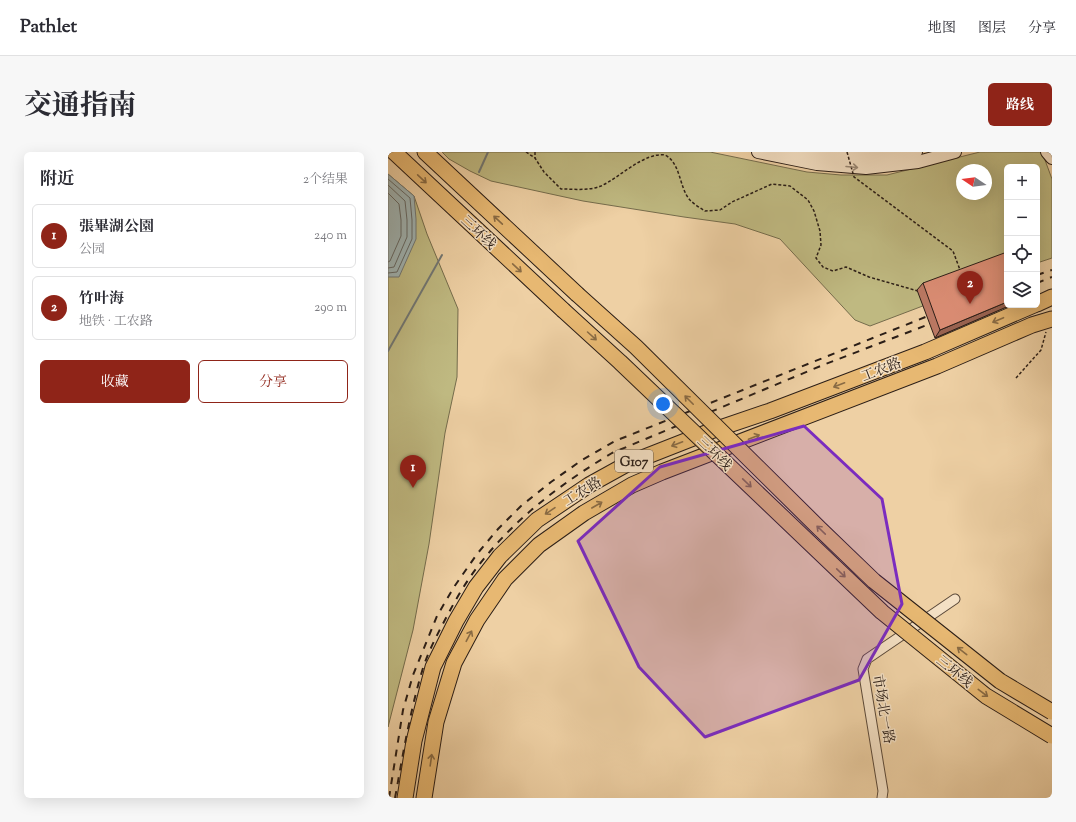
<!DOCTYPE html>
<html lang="zh">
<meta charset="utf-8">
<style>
body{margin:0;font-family:"Sorts Mill Goudy","Noto Serif SC",serif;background:#f7f7f7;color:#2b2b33}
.controls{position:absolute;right:12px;top:12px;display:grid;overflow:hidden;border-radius:6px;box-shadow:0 4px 16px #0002}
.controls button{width:36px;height:36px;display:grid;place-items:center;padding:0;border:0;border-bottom:1px solid #e1e1e2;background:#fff;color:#2b2b33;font:20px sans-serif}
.compass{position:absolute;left:568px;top:12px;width:36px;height:36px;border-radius:50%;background:#fff;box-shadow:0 4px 16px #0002;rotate:283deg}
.you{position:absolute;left:275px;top:252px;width:14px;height:14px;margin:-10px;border:3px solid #fff;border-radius:50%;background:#1a73e8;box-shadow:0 0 0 6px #1a73e833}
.badge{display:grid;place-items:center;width:26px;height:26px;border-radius:50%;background:#8f2418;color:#fff;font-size:13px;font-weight:700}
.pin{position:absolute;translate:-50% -33px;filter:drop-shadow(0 1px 2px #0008)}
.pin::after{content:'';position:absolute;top:21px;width:14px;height:12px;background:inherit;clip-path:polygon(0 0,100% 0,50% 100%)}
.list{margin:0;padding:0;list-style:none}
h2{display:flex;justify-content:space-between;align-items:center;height:52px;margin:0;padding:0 16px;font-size:17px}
h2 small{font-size:13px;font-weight:400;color:#7c7c81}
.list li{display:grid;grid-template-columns:26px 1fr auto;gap:12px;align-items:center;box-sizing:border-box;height:64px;margin:0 8px 8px;padding:0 8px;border:1px solid #e1e1e2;border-radius:6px}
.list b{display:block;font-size:15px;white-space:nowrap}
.list p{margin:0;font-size:13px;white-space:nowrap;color:#7c7c81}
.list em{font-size:13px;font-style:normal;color:#7c7c81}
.actions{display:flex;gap:8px;padding:12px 16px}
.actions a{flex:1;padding:9px 0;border:1px solid #8f2418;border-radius:6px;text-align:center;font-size:14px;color:#8f2418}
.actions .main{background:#8f2418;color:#fff}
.icon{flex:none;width:22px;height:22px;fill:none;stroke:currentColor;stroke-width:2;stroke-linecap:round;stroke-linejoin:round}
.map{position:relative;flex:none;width:664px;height:646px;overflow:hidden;border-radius:6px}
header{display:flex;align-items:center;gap:24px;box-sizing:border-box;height:56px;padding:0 20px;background:#fff;border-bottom:1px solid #e1e1e2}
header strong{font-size:19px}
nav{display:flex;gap:22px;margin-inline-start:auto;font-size:14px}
.intro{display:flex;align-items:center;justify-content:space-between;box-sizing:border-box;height:96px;padding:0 24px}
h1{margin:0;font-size:28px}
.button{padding:10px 18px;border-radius:6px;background:#8f2418;color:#fff;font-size:14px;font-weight:700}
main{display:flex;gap:24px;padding:0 24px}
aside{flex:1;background:#fff;border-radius:6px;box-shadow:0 4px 16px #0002}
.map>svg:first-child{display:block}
.green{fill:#bfb981;stroke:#756c4c;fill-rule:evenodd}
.water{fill:#9fb3b2;stroke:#717774}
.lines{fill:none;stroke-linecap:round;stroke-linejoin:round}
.shore{stroke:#656864;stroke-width:1}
.stream{stroke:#717774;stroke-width:2}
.minor-casing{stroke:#5c4a3a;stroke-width:11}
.secondary-casing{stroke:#2b1e17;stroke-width:14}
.trunk-casing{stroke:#2b1e17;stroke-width:17}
.path{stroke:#2b1e17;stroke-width:1.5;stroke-dasharray:3 2;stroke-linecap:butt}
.minor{stroke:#f4e0c4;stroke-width:9}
.secondary{stroke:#f4e0c4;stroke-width:12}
.trunk{stroke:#e7b872;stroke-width:15}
.rail{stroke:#2b1e17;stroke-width:2;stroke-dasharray:7 7;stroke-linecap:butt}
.trunk-bridge-casing{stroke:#2b1e17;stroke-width:17;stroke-linecap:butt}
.path-bridge{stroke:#2b1e17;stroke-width:1.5;stroke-dasharray:3 2;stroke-linecap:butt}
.trunk-bridge{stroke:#e7b872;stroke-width:15}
.wall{fill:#bb7863;stroke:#2b1e17}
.shaded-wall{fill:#996250;stroke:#2b1e17}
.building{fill:#da8c73;stroke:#2b1e17}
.oneway{stroke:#9a8976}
.oneway2{stroke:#896b44}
.marked{fill:#7b2cbf;fill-opacity:0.2;stroke:#7b2cbf;stroke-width:3;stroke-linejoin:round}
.labels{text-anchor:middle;stroke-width:3;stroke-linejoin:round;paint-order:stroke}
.shield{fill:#f4e0c4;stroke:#67584b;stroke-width:1}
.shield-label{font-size:13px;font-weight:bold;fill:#2b1e17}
.street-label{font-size:14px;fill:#2b1e17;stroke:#f4e0c4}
</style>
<header>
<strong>Pathlet</strong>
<nav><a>地图</a><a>图层</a><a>分享</a></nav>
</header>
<div class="intro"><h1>交通指南</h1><a class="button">路线</a></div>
<main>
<aside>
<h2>附近<small>2个结果</small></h2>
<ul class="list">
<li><span class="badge">1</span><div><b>張畢湖公園</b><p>公园</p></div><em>240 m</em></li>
<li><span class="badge">2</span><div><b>竹叶海</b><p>地铁 · 工农路</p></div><em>290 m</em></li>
</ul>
<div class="actions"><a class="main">收藏</a><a>分享</a></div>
</aside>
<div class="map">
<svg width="664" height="646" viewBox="0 0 664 646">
<rect width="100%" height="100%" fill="#eed0a4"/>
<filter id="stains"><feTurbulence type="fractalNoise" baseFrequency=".005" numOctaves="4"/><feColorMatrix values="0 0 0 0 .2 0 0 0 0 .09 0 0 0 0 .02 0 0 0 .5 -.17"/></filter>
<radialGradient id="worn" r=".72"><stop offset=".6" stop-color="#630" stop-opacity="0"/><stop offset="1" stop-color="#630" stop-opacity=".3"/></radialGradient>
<g class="green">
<path d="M54,0h268l97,20 34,3h46l93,-23h62l10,27v79l-15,5v-96h-30v107l-137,52 -15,-6 -75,-81 -45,-15 -51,-7 -101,-16 -92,-20 -21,-10 -21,-12zM574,18h24v24h-24z"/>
<polygon points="0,22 26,44 39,82 70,157 69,225 57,281 41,392 25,478 0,575"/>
</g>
<polygon class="water" points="0,22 26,44 28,67 28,87 11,125 0,125"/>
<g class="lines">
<g class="shore">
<polyline points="0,27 22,46 24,68 24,87 9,120 0,121"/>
<polyline points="0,33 17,49 19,68 19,85 6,115 0,116"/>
<polyline points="0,41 11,52 13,68 13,84 2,109 0,110"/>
</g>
<g class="stream">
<polyline points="91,20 100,0"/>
<polyline points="0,199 54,103"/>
</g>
<defs>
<polyline id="minor" points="494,646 495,639 475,517 479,507 567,447"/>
<g id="secondary">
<polyline points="370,0 429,12 478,16 530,10 567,0"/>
<polyline points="659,0 664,6"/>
<path d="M405,1c16,0 31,3 46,4 26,1 52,0 77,-5"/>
</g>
<g id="trunk">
<polyline points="6,0 175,158"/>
<polyline points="37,0 189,142"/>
<polyline points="649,152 664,145"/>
<polyline points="17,646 26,589 45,515 68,469 88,435 112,404 149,368 201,333 239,312 323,279 382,259 537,200 646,153"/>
<polyline points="36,646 48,570 66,511 89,468 117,427 151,393 196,361 244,333 274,320 549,214 644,173 664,167"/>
</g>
</defs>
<use href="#minor" class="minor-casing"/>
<use href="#secondary" class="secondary-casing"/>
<use href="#trunk" class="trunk-casing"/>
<g class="path">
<path d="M138,0l9,6 9,14 17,17c13,0 28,2 40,-3 18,-8 43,-34 64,-31 16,8 14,33 25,45 4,4 10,8 15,11l15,-1 12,-8 40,-18 18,2 18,14 6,11 6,20 1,14 -5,13 7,9 10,4 13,-4 23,10 49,14"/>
<polyline points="147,0 147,6"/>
<polyline points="628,226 653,198 658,180"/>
</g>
<use href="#minor" class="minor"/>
<use href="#secondary" class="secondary"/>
<use href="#trunk" class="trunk"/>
<g class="rail">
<polyline points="649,123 664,118"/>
<polyline points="649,131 664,125"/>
<polyline points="1,646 15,558 25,523 49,464 66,435 89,402 110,377 133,354 163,330 194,308 227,289 550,160"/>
<path d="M7,646c8,-44 15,-87 28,-130 6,-18 15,-35 24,-52 9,-17 20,-36 32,-51 36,-47 83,-82 133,-112l211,-88 117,-45"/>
</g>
<defs>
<g id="trunk-bridge">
<polyline points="189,142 248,195 432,377 486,429 612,529 664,560"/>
<polyline points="175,158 232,210 494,460 598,544 664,584"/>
</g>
</defs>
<use href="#trunk-bridge" class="trunk-bridge-casing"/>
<polyline class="path-bridge" points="459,0 466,25 565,99 572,118"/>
<use href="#trunk-bridge" class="trunk-bridge"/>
</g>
<polygon class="wall" points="535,131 619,153 623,153 547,186 529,138"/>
<polygon class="shaded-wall" points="619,150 619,153 623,153 547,186 552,178"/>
<polygon class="building" points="619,100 619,150 552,178 535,131"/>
<defs><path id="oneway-shaft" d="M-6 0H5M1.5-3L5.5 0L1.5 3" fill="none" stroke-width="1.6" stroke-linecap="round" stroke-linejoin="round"/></defs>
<use class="oneway" href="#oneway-shaft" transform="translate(464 15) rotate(5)"/>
<g class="oneway2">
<use href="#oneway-shaft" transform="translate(34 27) rotate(43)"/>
<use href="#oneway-shaft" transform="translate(110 68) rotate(-137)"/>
<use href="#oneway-shaft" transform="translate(129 116) rotate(43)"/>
<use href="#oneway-shaft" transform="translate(610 168) rotate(157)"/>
<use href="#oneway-shaft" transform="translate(204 184) rotate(42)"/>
<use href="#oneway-shaft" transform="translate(451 233) rotate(159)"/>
<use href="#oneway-shaft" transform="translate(301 248) rotate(-135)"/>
<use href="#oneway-shaft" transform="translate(366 285) rotate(-21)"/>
<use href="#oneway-shaft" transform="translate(289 292) rotate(159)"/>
<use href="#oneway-shaft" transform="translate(359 331) rotate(44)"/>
<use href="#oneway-shaft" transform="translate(209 353) rotate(-30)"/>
<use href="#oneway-shaft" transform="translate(162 359) rotate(146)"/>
<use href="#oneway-shaft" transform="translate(433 378) rotate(-136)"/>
<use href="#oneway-shaft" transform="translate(453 421) rotate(44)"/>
<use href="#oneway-shaft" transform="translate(81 484) rotate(-62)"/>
<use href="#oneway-shaft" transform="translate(574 499) rotate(-142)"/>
<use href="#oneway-shaft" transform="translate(595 541) rotate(37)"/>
<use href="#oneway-shaft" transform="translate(43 608) rotate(-82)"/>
</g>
<path class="marked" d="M416,274l78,73 20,105 -43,76 -154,57 -66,-70 -61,-126 82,-74z"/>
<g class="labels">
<rect class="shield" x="227" y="298" width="38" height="22" rx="3"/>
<g class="shield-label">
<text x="246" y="314">G107</text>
</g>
<g class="street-label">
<text transform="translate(91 80) rotate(43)" y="5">三环线</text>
<text transform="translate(493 217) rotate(-21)" y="5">工农路</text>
<text transform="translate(327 301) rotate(44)" y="5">三环线</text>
<text transform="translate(194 339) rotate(-32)" y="5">工农路</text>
<text transform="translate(567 519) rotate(39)" y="5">三环线</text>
<text transform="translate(496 557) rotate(80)" y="5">市场北一路</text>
</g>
</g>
<rect width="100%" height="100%" filter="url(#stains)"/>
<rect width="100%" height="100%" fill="url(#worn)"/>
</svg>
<div class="controls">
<button>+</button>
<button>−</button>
<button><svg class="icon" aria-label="locate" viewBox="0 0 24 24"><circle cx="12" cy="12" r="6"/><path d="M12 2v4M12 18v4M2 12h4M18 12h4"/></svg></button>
<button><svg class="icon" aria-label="layers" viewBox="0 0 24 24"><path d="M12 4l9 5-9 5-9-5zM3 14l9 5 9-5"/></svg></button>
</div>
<svg class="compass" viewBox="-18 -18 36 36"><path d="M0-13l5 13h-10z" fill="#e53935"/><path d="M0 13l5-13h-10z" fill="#7c7c81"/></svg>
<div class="you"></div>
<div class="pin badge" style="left:25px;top:336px">1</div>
<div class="pin badge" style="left:582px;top:152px">2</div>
</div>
</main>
